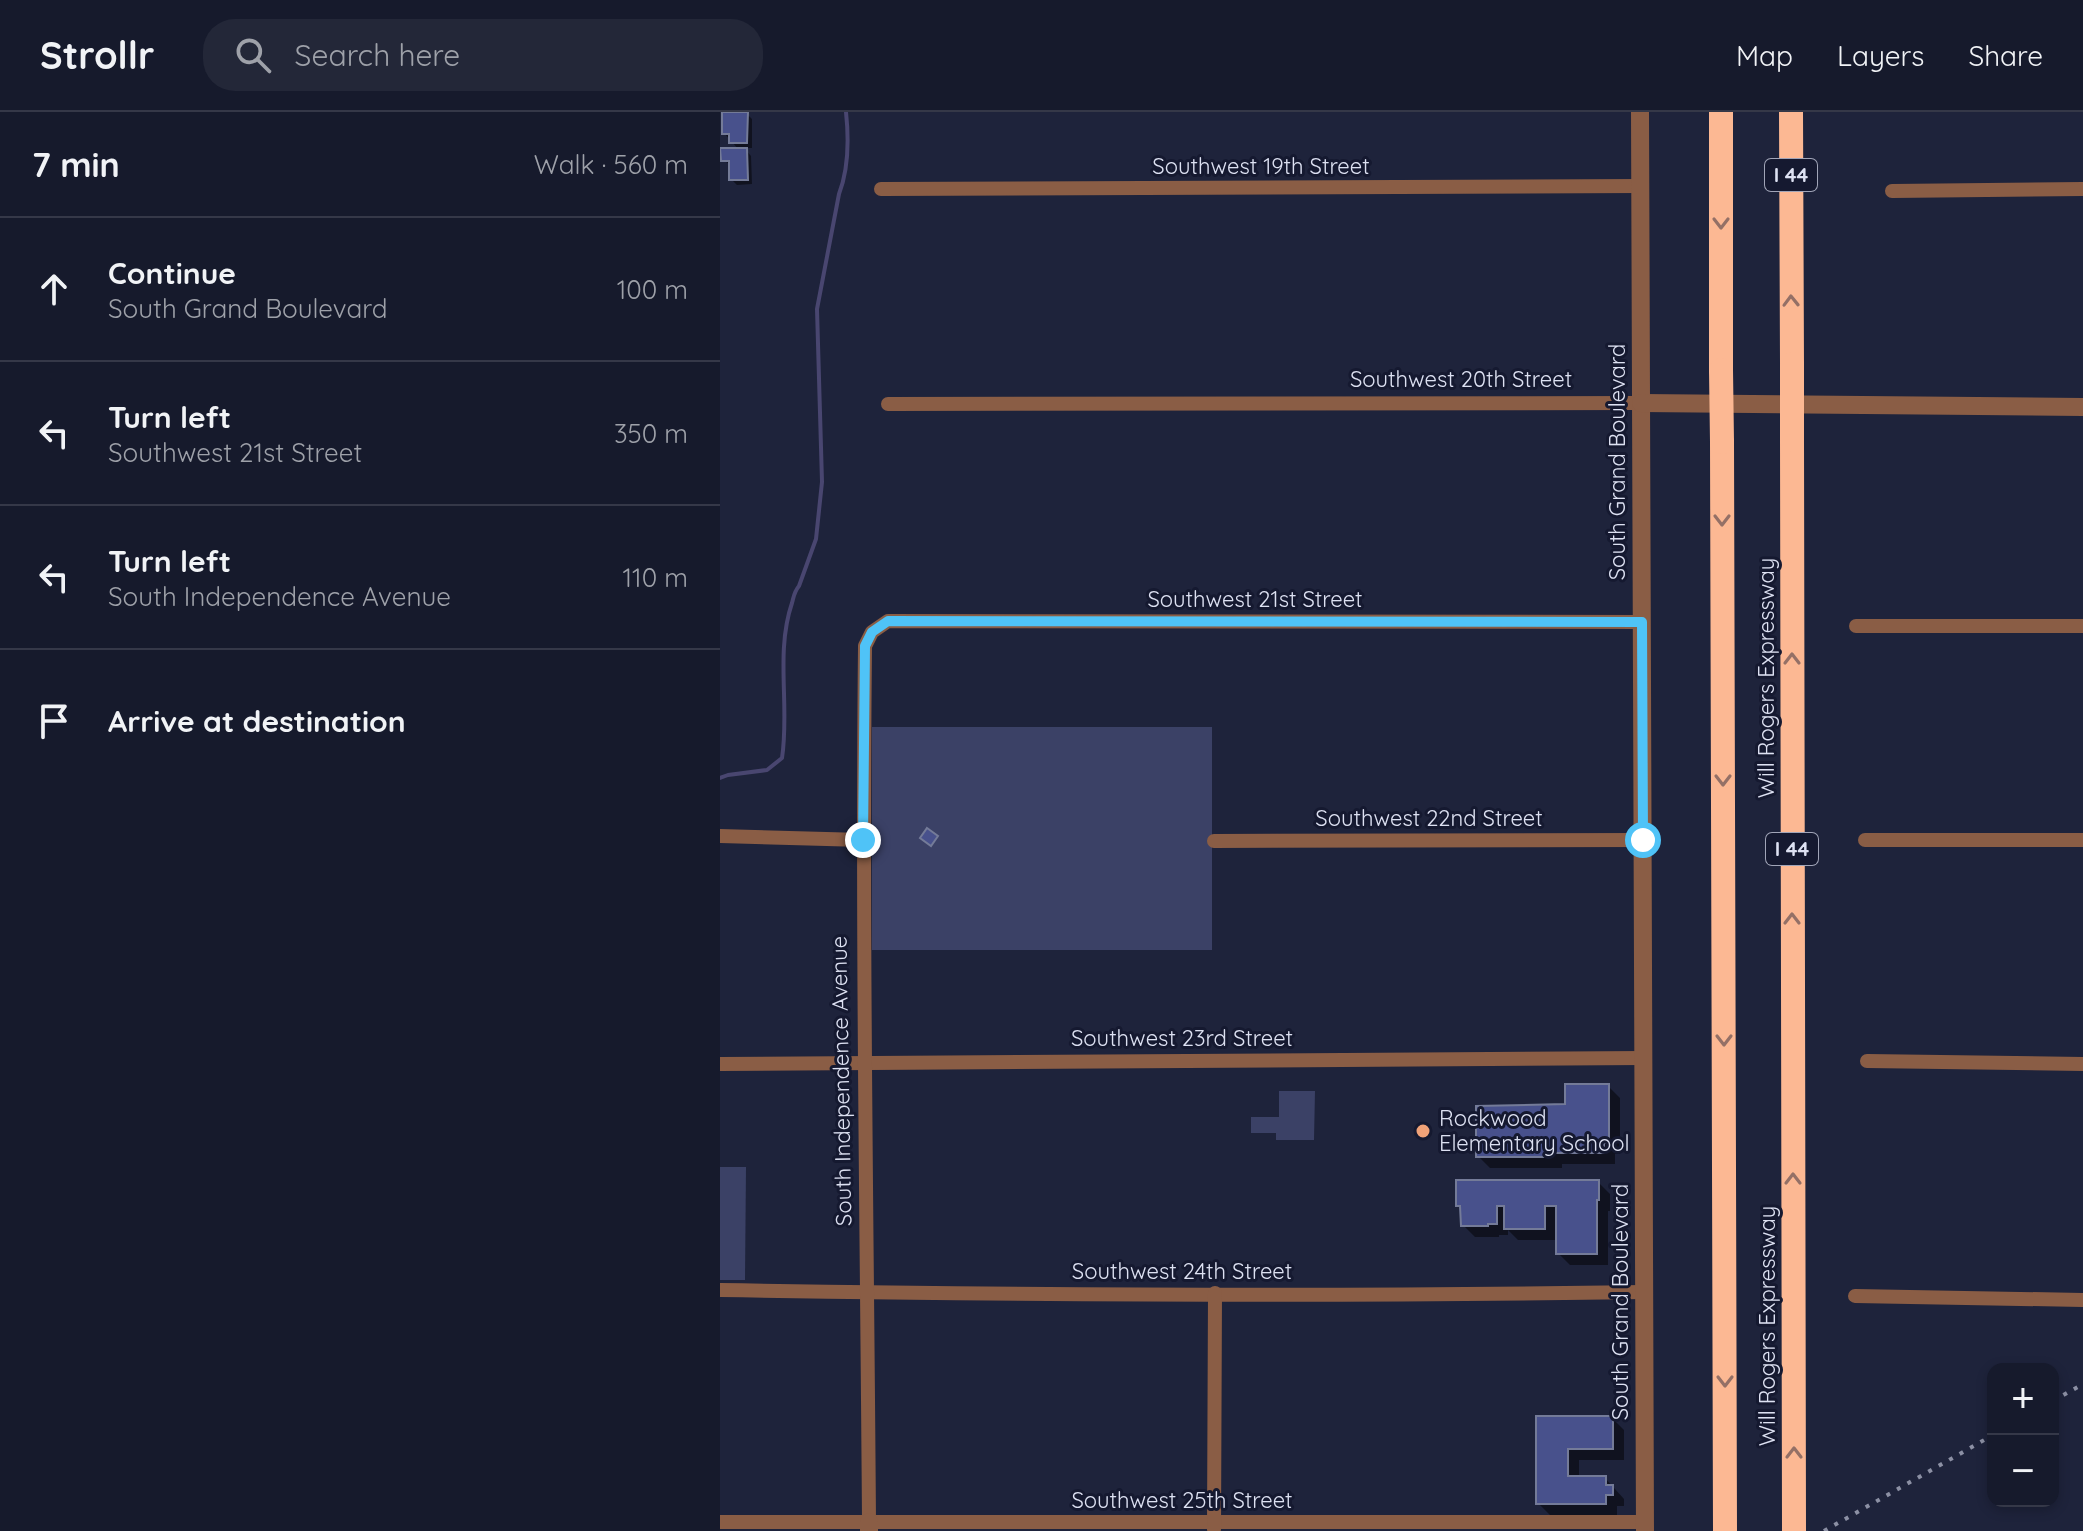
<!DOCTYPE html>
<meta charset="utf-8">
<style>
body{margin:0;font-family:Quicksand,sans-serif;background:#232738;color:#f1f3f6}
.controls{position:absolute;right:24px;bottom:24px;display:grid;overflow:hidden;border-radius:16px;box-shadow:0 4px 12px #0003}
.controls button{width:72px;height:72px;display:grid;place-items:center;padding:0;border:0;border-bottom:2px solid #353848;background:#161a2c;color:#f1f3f6;font:40px sans-serif}
.stop{position:absolute;width:24px;height:24px;margin:-18px;border:6px solid #4fc3f7;border-radius:50%;background:#fff}
.stop.end{background:#4fc3f7;border-color:#fff;box-shadow:0 2px 8px #0008}
.list{margin:0;padding:0;list-style:none}
h2{display:flex;justify-content:space-between;align-items:center;height:104px;margin:0;padding:0 32px;font-size:34px}
h2 small{font-size:26px;font-weight:400;color:#9ea1a9}
.list li{display:grid;grid-template-columns:52px 1fr auto;gap:24px;align-items:center;box-sizing:border-box;height:144px;padding:0 32px;border-top:2px solid #353848}
.list b{display:block;font-size:30px;white-space:nowrap}
.list p{margin:0;font-size:26px;white-space:nowrap;color:#9ea1a9}
.list em{font-size:26px;font-style:normal;color:#9ea1a9}
.icon{flex:none;width:44px;height:44px;fill:none;stroke:currentColor;stroke-width:2;stroke-linecap:round;stroke-linejoin:round}
.map{position:relative;flex:none;width:1363px;height:1419px;overflow:hidden}
header{display:flex;align-items:center;gap:48px;box-sizing:border-box;height:112px;padding:0 40px;background:#161a2c;border-bottom:2px solid #353848}
header strong{font-size:38px}
nav{display:flex;gap:44px;margin-inline-start:auto;font-size:28px}
.search{width:560px;height:72px;background:#232738;display:flex;align-items:center;gap:20px;box-sizing:border-box;padding:0 28px;border-radius:32px;color:#9ea1a9;font-size:30px}
main{display:flex}
aside{flex:1;background:#161a2c}
.map>svg:first-child{display:block}
.green{fill:#3b4166}
.shadow{fill:#0007}
.lines{fill:none;stroke-linecap:round;stroke-linejoin:round}
.stream{stroke:#494670;stroke-width:4}
.building{fill:#48518c;stroke:#747b98;stroke-width:2}
.minor{stroke:#8a5d45;stroke-width:14}
.tertiary{stroke:#8a5d45;stroke-width:18}
.motorway{stroke:#fcb893;stroke-width:24}
.rail{stroke:#8c90a4;stroke-width:4;stroke-dasharray:4 8;stroke-linecap:butt}
.motorway-bridge{stroke:#fcb893;stroke-width:24}
.oneway{stroke:#947066}
.route{stroke:#4fc3f7;stroke-width:10}
.poi-dot{fill:#f0a278;stroke:#151930;stroke-width:3}
.labels{text-anchor:middle;stroke-width:6;stroke-linejoin:round;paint-order:stroke}
.shield{fill:#151930;stroke:#a1a5b8;stroke-width:2}
.shield-label{font-size:20px;font-weight:bold;fill:#dde1f2}
.street-label{font-size:22px;fill:#dde1f2;stroke:#151930}
.poi-label{font-size:22px;fill:#dde1f2;stroke:#151930;text-anchor:start}
</style>
<header>
<strong>Strollr</strong>
<div class="search"><svg class="icon" aria-label="search" viewBox="0 0 24 24"><circle cx="10" cy="10" r="6"/><path d="M15 15l6 6"/></svg>Search here</div>
<nav><a>Map</a><a>Layers</a><a>Share</a></nav>
</header>
<main>
<aside>
<h2>7 min<small>Walk · 560 m</small></h2>
<ul class="list">
<li><svg class="icon" aria-label="ahead" viewBox="0 0 24 24"><path d="M12 20V5M6 11l6-6 6 6"/></svg><div><b>Continue</b><p>South Grand Boulevard</p></div><em>100 m</em></li>
<li><svg class="icon" aria-label="left" viewBox="0 0 24 24"><path d="M17 20v-9H6M10 6l-5 5 5 5"/></svg><div><b>Turn left</b><p>Southwest 21st Street</p></div><em>350 m</em></li>
<li><svg class="icon" aria-label="left" viewBox="0 0 24 24"><path d="M17 20v-9H6M10 6l-5 5 5 5"/></svg><div><b>Turn left</b><p>South Independence Avenue</p></div><em>110 m</em></li>
<li><svg class="icon" aria-label="arrive" viewBox="0 0 24 24"><path d="M6 21V4h12l-3 4 3 4H6"/></svg><div><b>Arrive at destination</b></div></li>
</ul>
</aside>
<div class="map">
<svg width="1363" height="1419" viewBox="0 0 1363 1419">
<rect width="100%" height="100%" fill="#1e233b"/>
<g class="green">
<rect x="152" y="615" width="340" height="223"/>
<polygon points="559,979 595,979 594,1028 556,1028 556,1021 531,1021 531,1005 559,1005"/>
<polygon points="0,1055 26,1055 25,1168 0,1168"/>
</g>
<g class="shadow">
<polygon points="18,0 25,0 32,7 32,36 24,36 31,44 32,72 17,73 11,67 11,53 3,48 19,38 4,21"/>
<polygon points="888,974 900,986 900,1042 895,1042 895,1052 842,1052 842,1056 770,1056 758,1044 847,994"/>
<polygon points="878,1070 890,1082 890,1099 888,1099 888,1153 850,1153 838,1141 838,1128 798,1128 788,1118 788,1123 779,1123 779,1125 755,1125 743,1113 742,1097 738,1093"/>
<polygon points="818,1306 892,1306 904,1318 904,1348 859,1348 859,1366 885,1366 904,1387 904,1394 897,1394 897,1403 830,1403 818,1391"/>
</g>
<g class="lines">
<path class="stream" d="M0,666l8,-3 39,-5 15,-12c8,-51 -7,-105 10,-155 2,-7 2,-11 7,-17l17,-47 6,-57 -5,-173 22,-115c10,-26 10,-54 7,-82"/>
</g>
<g class="building">
<polygon points="2,0 28,0 27,31 9,31 9,22 2,22"/>
<polygon points="0,36 27,36 28,68 9,68 9,49 1,49"/>
<polygon points="207,716 218,724 211,734 200,726"/>
<polygon points="845,972 889,972 889,1031 884,1031 884,1041 831,1041 831,1045 756,1045 756,994 845,992"/>
<polygon points="736,1068 879,1068 879,1088 877,1088 877,1142 836,1142 836,1094 825,1094 825,1117 784,1117 784,1094 777,1094 777,1112 768,1112 768,1114 741,1114 740,1094 736,1094"/>
<polygon points="816,1304 893,1304 893,1337 848,1337 848,1364 886,1364 886,1373 893,1373 893,1383 886,1383 886,1392 816,1392"/>
</g>
<g class="lines">
<g class="minor">
<polyline points="161,77 921,74"/>
<polyline points="1172,79 1363,77"/>
<polyline points="168,292 921,291"/>
<polyline points="1136,514 1363,514"/>
<polyline points="0,724 143,728"/>
<polyline points="1145,728 1363,728"/>
<polyline points="494,729 923,728"/>
<polyline points="1147,949 1363,952"/>
<polyline points="0,952 924,946"/>
<path d="M0,1178c308,5 616,7 924,2"/>
<polyline points="1135,1184 1363,1188"/>
<polyline points="0,1410 925,1410"/>
<path d="M149,1410c-2,-292 -7,-584 -4,-876l7,-14 16,-11 754,1"/>
<polyline points="494,1417 495,1181"/>
</g>
<g class="tertiary">
<polyline points="920,0 925,1419"/>
<polyline points="921,291 1363,295"/>
<polyline points="149,1419 149,1410"/>
</g>
<g class="motorway">
<polyline points="1071,0 1072,252"/>
<polyline points="1001,258 1001,0"/>
<polyline points="1072,328 1074,1419"/>
<polyline points="1002,330 1005,1419"/>
</g>
<g class="rail">
<polyline points="1333,1289 1363,1272"/>
<polyline points="1104,1419 1273,1323"/>
</g>
<g class="motorway-bridge">
<polyline points="1001,258 1002,330"/>
<polyline points="1072,328 1072,252"/>
</g>
</g>
<defs><path id="oneway-chevron" d="M-2-3.5L2.5 0L-2 3.5" fill="none" stroke-width="1.6" stroke-linecap="round" stroke-linejoin="round" transform="scale(2)"/></defs>
<g class="oneway">
<use href="#oneway-chevron" transform="translate(1001 111) rotate(90)"/>
<use href="#oneway-chevron" transform="translate(1071 189) rotate(-91)"/>
<use href="#oneway-chevron" transform="translate(1002 408) rotate(90)"/>
<use href="#oneway-chevron" transform="translate(1072 547) rotate(-90)"/>
<use href="#oneway-chevron" transform="translate(1003 668) rotate(90)"/>
<use href="#oneway-chevron" transform="translate(1072 807) rotate(-90)"/>
<use href="#oneway-chevron" transform="translate(1004 928) rotate(90)"/>
<use href="#oneway-chevron" transform="translate(1073 1067) rotate(-90)"/>
<use href="#oneway-chevron" transform="translate(1005 1269) rotate(90)"/>
<use href="#oneway-chevron" transform="translate(1074 1341) rotate(-90)"/>
</g>
<g class="lines">
<polyline class="route" points="143,728 145,534 152,520 168,509 922,510 923,728"/>
</g>
<circle class="poi-dot" cx="703" cy="1019" r="8"/>
<g class="labels">
<g class="shield">
<rect x="1045" y="47" width="52" height="32" rx="6"/>
<rect x="1046" y="721" width="52" height="32" rx="6"/>
</g>
<g class="shield-label">
<text x="1071" y="70">I 44</text>
<text x="1072" y="744">I 44</text>
</g>
<g class="street-label">
<text x="541" y="62">Southwest 19th Street</text>
<text x="741" y="275">Southwest 20th Street</text>
<text transform="translate(897 350) rotate(-90)" y="8">South Grand Boulevard</text>
<text x="535" y="495">Southwest 21st Street</text>
<text transform="translate(1046 566) rotate(-90)" y="8">Will Rogers Expressway</text>
<text x="709" y="714">Southwest 22nd Street</text>
<text x="462" y="934">Southwest 23rd Street</text>
<text transform="translate(121 969) rotate(-91)" y="8">South Independence Avenue</text>
<text x="462" y="1167">Southwest 24th Street</text>
<text transform="translate(900 1190) rotate(-90)" y="8">South Grand Boulevard</text>
<text transform="translate(1047 1214) rotate(-90)" y="8">Will Rogers Expressway</text>
<text x="462" y="1396">Southwest 25th Street</text>
</g>
<g class="poi-label">
<text x="719" y="1014">Rockwood<tspan x="719" dy="25">Elementary School</tspan></text>
</g>
</g>
</svg>
<div class="controls">
<button>+</button>
<button>−</button>
</div>
<div class="stop" style="left:923px;top:728px"></div>
<div class="stop end" style="left:143px;top:728px"></div>
</div>
</main>
